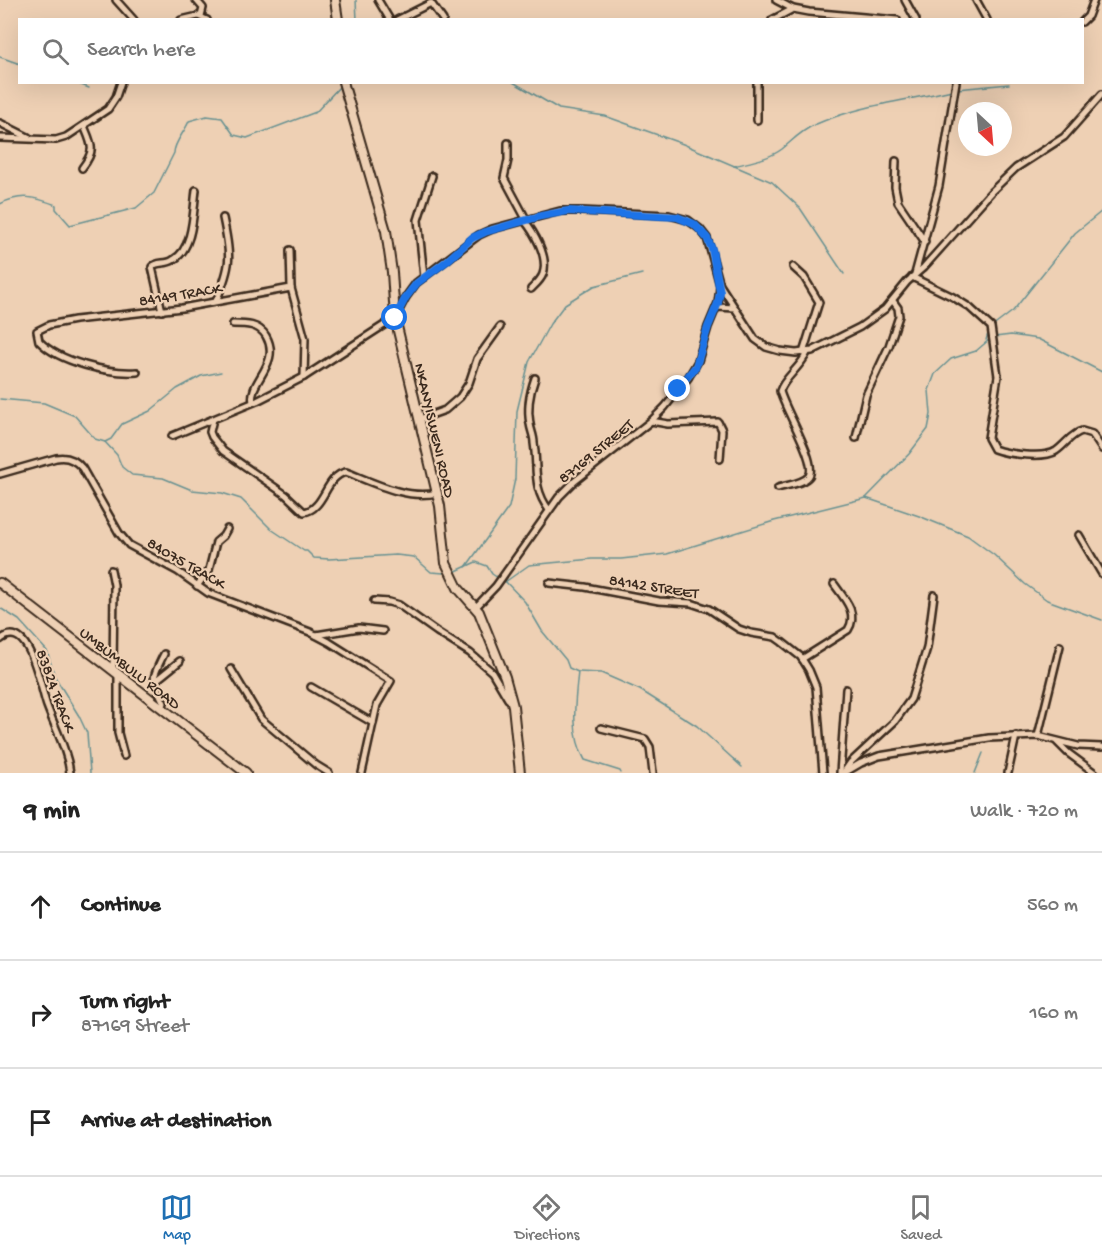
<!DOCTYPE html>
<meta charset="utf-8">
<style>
body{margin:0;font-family:"Gochi Hand",sans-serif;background:#f6f6f6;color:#222}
.compass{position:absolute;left:958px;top:102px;width:54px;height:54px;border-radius:50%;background:#fff;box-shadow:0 6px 24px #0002;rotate:154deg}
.stop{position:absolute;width:18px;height:18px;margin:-14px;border:4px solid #1a73e8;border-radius:50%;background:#fff}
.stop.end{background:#1a73e8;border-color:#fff;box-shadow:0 2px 6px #0008}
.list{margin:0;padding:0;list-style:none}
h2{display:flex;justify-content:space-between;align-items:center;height:78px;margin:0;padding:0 24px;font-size:26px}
h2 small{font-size:20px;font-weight:400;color:#767676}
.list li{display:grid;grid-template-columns:39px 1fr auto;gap:18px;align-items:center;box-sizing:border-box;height:108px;padding:0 24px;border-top:2px solid #e0e0e0}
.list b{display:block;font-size:22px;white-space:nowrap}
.list p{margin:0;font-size:20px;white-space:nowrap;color:#767676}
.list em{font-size:20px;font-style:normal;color:#767676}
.icon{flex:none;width:33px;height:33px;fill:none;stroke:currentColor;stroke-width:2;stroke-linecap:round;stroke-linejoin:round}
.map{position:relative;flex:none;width:1102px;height:773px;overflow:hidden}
.search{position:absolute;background:#fff;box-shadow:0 6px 24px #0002;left:18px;right:18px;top:18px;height:66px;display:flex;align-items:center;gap:15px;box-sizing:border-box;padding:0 21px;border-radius:0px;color:#767676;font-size:22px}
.sheet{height:402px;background:#fff}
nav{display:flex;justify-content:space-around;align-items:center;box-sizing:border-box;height:84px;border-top:2px solid #e0e0e0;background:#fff;font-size:16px;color:#767676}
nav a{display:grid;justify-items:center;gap:3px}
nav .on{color:#1f6fb2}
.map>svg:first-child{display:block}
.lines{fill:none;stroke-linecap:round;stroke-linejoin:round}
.stream{stroke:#679191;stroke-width:1.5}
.street-casing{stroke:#3b2a1e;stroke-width:10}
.secondary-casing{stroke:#3b2a1e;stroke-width:12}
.street{stroke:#eed0b4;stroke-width:5}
.secondary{stroke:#eed0b4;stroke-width:8}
.route{stroke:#1a73e8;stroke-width:8}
.labels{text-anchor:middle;stroke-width:4.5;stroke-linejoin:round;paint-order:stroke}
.street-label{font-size:16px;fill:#3b2a1e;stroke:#eed0b4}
</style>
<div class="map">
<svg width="1102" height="773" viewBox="0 0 1102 773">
<rect width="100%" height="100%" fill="#eed0b4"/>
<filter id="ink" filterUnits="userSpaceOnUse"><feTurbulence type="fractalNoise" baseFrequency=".0167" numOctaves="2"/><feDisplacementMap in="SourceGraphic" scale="12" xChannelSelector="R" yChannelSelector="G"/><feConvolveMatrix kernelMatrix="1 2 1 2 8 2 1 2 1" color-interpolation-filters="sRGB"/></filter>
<g filter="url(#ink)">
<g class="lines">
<g class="stream">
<polyline points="356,0 357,20"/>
<polyline points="0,57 20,64"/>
<polyline points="74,82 89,88"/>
<polyline points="513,82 559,109 605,116 683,144 772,182 800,208 844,274"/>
<polyline points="957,89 1009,84"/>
<path d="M734,166c15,-4 35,-7 48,-17 11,-9 19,-18 32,-24 45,-20 92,-24 138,-35"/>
<path d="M0,204c21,-11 35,-7 56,1v4l14,16 66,-17 18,-15 20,-40c0,-11 11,-21 15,-32l18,-5 15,2 12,17 13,3 69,-26 24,-26"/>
<polyline points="992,327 1013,311 1075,233 1102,211"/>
<polyline points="995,337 1011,335 1038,339 1102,372"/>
<polyline points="986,340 989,330"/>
<polyline points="0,399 44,403 75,416 95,439 105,442 117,455 122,467 132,475 163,478 192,490 222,493 241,499 271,529 304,551 307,551 314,558 329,559 396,555 414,557 431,572 444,573"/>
<polyline points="105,442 111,439 122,424 150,411 177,389 201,376 221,372"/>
<polyline points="866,498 919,516 968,536 994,555 1025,584 1047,600 1102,620"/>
<polyline points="466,567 509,507 515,479 517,411 529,362 550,324 565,304 594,286 642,274"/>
<polyline points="454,572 476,562 487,566 492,574 498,578"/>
<path d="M504,580l21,22 17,29 24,29 3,8 9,4c-3,28 -8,63 7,88l35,11 1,2"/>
<polyline points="505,582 529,565 592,559 621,559 667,554 774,521 866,498 909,454 928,429 931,414 929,390 935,374 951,359 976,351 990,339"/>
<polyline points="0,608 19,620 47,651 55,677 79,716 87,733 90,773"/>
<polyline points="578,672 601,673 640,690 697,726 742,767"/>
<polyline points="975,773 983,753"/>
</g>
<defs>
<g id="street">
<polyline points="116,0 134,20"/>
<polyline points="196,0 203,8 201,16"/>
<polyline points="378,0 390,20"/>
<polyline points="776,0 793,9 809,12 897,20"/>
<polyline points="905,0 916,20"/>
<polyline points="976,0 987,20"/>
<polyline points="181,20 198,16 207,20"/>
<polyline points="397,20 431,3 443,20"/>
<polyline points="772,20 793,9"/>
<polyline points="1082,22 1088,16 1094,0"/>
<polyline points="757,120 757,82"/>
<polyline points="0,123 28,137"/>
<polyline points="0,138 56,140 66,137 108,109 116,97 121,82"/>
<polyline points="508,143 508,160 504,178 526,219"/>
<polyline points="896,161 895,187 898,202 925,242"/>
<path d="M82,168c14,-18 10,-23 2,-42"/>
<path d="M524,220c10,12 25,37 19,54 -2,6 -8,11 -12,15"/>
<polyline points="793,267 804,277 819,302 803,353"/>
<polyline points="915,274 939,186 956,82"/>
<polyline points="424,277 418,220 432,176"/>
<path d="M912,277l41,20 16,10 22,20 7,49 -10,62 6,11c13,5 50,10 62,2 10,-7 15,-17 26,-20l10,3 10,15"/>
<polyline points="291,288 305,339 304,377"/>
<path d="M216,301c16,-36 15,-45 7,-83"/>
<polyline points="717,307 735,308"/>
<path d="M162,311l-10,-44c5,-6 14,-2 21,-7 21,-11 20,-49 23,-70"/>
<path d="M233,324c13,0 26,0 33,12 16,28 -18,45 -13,66"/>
<path d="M137,372c-28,2 -78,-10 -98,-31l-2,-10 12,-6 26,-5 107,-12 109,-20 -1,-38"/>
<path d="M535,378c-5,14 -8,31 -5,46 1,7 4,12 4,19 4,26 -2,44 15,67"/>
<path d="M213,419l-3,13 2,5 11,14 63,44 18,17c21,-3 21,-36 42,-40 28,11 61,28 91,21"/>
<polyline points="420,419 445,410 460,397 469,383 477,359 500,327"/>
<polyline points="651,421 668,424 718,422 722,430 720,459"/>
<polyline points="172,436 257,401 304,377 395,318 406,297 416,283 479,235 492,229 560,211 582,211 669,215 688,220 700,229 707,238 720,285 755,339 766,347 780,351 796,353 812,351 860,327 885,309 907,282 924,267 991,192 1016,168 1064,137 1102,94"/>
<polyline points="856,438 866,395 889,346 899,316 898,308 893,301"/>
<path d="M0,474l56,-16c11,-2 19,1 26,10l37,65 10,12 48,26 31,22 102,39 19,10 62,39 -14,24 -15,68"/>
<path d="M778,488c8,-3 25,-4 31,-12 9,-14 -25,-67 -29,-85 4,-13 20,-23 27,-38"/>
<polyline points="1079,535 1102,574"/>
<polyline points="111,570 114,585 113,670"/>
<polyline points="549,583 585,587 659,601 691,603 709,609 739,629 751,633 775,637 782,642 801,657 809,670 816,687 823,773"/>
<polyline points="197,586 209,570 216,542 223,536 227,529"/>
<polyline points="374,601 389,602 399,605 437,632 470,653 492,672 508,699"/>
<polyline points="476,607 496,586 559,497 575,481 651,421 665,407 688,378 698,361 708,327 718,303 720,287"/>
<polyline points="316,635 359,628 383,631"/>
<path d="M0,640c30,-25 41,51 47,66 8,22 20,43 23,67"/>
<path d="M802,659l46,-29c11,-17 -4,-32 -14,-46"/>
<polyline points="231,669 261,719 316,765 329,773"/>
<polyline points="118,675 118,733 124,756"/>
<polyline points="154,682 180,661"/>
<polyline points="311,687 373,723"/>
<path d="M162,708l2,-5c-12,-26 -14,-21 0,-49"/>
<polyline points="601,728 645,739 650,747 653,773"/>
<polyline points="1038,736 1060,646"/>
<polyline points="1057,742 1068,753 1095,773"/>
<polyline points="844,772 851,762 895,721 911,699 927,648 934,595"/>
<polyline points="840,773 846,689"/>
<polyline points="844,773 861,763 879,756 989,738 1038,736 1078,746 1102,747"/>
<polyline points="1008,773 1016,736"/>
</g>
<g id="secondary">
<polyline points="335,0 338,20"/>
<polyline points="343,82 386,231 392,272 395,318 440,506 446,563 458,588 479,612 505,677 513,706 520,773"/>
<polyline points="0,583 246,773"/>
</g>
</defs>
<use href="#street" class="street-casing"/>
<use href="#secondary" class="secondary-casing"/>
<use href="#street" class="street"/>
<use href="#secondary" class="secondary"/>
</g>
</g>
<g class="lines" filter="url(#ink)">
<polyline class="route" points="395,318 406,297 417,283 447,261 472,238 485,232 541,216 568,211 677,217 694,224 707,238 712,249 720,292 718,303 708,327 696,366 678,389"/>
</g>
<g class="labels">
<g class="street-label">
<text transform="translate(180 293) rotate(-9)" y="6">84149 TRACK</text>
<text transform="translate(436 430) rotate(77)" y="6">NKANYISWENI ROAD</text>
<text transform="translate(595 450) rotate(-39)" y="6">87169 STREET</text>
<text transform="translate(187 562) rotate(30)" y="6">84075 TRACK</text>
<text transform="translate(654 585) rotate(9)" y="6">84142 STREET</text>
<text transform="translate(131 667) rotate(38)" y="6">UMBUMBULU ROAD</text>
<text transform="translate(57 690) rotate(70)" y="6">83824 TRACK</text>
</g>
</g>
</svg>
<svg class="compass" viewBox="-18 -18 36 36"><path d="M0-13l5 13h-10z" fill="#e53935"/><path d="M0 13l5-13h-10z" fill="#767676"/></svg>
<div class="stop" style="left:395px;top:318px"></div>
<div class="stop end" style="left:678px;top:389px"></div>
<div class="search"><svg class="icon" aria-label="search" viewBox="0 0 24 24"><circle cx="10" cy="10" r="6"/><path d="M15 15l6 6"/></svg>Search here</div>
</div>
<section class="sheet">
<h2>9 min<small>Walk · 720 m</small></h2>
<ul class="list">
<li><svg class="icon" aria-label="ahead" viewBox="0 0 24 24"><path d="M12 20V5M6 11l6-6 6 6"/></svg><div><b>Continue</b></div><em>560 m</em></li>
<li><svg class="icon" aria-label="right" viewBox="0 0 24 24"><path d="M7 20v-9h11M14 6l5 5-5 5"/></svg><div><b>Turn right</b><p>87169 Street</p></div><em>160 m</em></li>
<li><svg class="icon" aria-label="arrive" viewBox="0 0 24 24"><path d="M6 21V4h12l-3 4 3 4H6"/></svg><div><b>Arrive at destination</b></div></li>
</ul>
</section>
<nav>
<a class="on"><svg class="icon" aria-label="map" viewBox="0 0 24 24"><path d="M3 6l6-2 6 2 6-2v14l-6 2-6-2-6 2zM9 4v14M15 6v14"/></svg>Map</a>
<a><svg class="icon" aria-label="directions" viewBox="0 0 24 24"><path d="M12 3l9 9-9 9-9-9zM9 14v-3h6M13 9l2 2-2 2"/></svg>Directions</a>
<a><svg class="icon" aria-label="saved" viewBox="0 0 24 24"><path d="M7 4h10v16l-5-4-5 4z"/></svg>Saved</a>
</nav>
